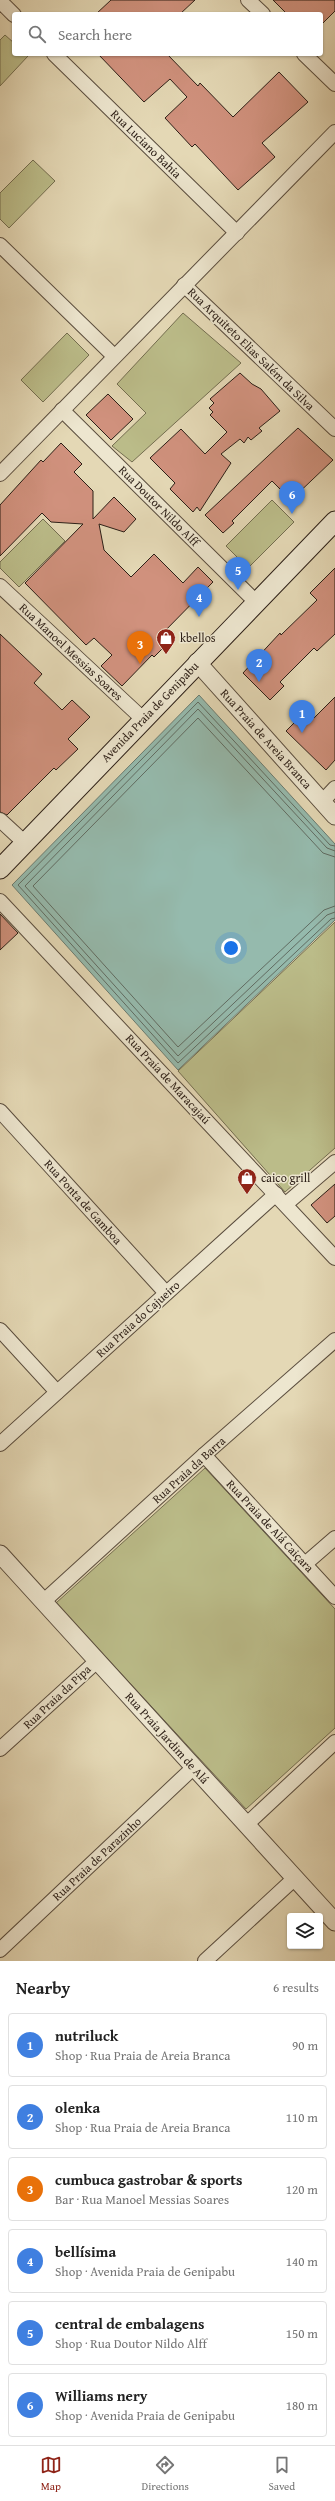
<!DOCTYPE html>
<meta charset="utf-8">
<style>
body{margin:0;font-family:"Gentium Book Plus",serif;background:#f6f6f6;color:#222}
.controls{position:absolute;right:12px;bottom:12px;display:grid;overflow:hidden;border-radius:4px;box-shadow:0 1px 3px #0004}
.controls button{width:36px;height:36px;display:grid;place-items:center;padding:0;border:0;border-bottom:1px solid #e0e0e0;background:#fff;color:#222;font:20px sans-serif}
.you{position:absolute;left:231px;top:948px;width:14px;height:14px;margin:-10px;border:3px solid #fff;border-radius:50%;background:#1a73e8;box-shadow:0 0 0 6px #1a73e833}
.badge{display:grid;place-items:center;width:26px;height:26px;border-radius:50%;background:#8f2418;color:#fff;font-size:13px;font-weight:700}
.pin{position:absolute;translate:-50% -33px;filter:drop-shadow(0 1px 2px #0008)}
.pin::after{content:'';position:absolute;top:21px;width:14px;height:12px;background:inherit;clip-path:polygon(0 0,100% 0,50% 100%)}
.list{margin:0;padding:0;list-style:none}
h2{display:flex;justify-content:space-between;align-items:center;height:52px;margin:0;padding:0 16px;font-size:17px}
h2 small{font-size:13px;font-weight:400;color:#767676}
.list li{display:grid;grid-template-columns:26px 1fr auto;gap:12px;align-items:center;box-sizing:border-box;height:64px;margin:0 8px 8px;padding:0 8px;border:1px solid #e0e0e0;border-radius:4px}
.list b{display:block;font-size:15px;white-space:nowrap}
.list p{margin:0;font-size:13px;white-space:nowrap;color:#767676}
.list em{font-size:13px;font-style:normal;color:#767676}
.icon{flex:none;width:22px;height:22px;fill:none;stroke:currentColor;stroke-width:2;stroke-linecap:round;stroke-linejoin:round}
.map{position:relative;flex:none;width:335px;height:1961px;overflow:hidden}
.search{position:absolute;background:#fff;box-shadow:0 1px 3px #0004;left:12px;right:12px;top:12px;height:44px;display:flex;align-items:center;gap:10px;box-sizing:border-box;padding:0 14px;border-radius:4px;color:#767676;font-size:15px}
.sheet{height:484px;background:#fff}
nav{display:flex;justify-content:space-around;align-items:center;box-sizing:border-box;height:56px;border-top:1px solid #e0e0e0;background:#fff;font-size:11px;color:#767676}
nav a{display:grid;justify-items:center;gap:2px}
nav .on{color:#8f2418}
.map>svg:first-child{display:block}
.green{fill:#bbbc89;stroke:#746e50}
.water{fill:#95baad;stroke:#6b7c71}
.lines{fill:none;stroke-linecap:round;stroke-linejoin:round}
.shore{stroke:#606c62;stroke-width:1}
.building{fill:#d0917d;stroke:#2c1f17}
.minor-casing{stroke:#5a4d3e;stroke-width:16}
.tertiary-casing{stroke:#5a4d3e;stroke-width:19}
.secondary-casing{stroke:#2c1f17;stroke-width:21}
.minor{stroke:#ede6cf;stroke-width:14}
.tertiary{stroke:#ede6cf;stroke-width:17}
.secondary{stroke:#ede6cf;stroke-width:19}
.labels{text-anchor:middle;stroke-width:3;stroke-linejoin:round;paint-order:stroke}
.street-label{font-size:12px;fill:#2c1f17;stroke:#ede6cf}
.poi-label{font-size:12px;fill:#2c1f17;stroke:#ede6cf;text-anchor:start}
</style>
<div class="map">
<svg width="335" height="1961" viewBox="0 0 335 1961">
<rect width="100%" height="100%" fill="#e4d8b5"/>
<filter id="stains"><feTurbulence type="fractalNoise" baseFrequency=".005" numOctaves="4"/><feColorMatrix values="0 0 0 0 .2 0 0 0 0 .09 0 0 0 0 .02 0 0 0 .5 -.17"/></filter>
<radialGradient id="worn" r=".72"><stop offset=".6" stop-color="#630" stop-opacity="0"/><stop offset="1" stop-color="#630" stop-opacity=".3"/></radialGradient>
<g class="green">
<polygon points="5,35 14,43 14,54 25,54 28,56 0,86 0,40"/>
<polygon points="33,160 55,181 9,228 0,219 0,193"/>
<polygon points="183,313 241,363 132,462 112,446 146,413 117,384"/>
<polygon points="67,333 89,355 43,402 21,380"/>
<polygon points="272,500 294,522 248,568 226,546"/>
<polygon points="43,519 65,541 19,587 0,568 0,562"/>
<polygon points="335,922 335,1148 285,1192 178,1071"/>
<polygon points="205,1468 335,1609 335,1728 246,1809 56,1603"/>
</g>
<polygon class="water" points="199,695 335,844 335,920 178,1070 12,885"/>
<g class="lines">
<g class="shore">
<polyline points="335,846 330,845 198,702 18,885 178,1063 331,919 335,918"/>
<polyline points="335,851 327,848 198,709 25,886 178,1056 327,915 335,912"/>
<polyline points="335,857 323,853 198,718 33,886 178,1047 324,910 335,906"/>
</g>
</g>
<g class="building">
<polygon points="111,0 195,0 180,14 96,14"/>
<polygon points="273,0 335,0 335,11 321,25 321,14 287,14"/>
<polygon points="98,54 167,54 198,86 200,83 233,117 279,72 308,102 262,143 275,157 238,190 195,144 192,147 165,118 187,97 170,79 144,102"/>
<polygon points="240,373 252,384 261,389 280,411 259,428 262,431 251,440 248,437 244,443 240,439 221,454 231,463 200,511 197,507 193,512 170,489 175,483 150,458 181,429 205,454 227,432 210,415 213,412 209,408 214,403 210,399"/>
<polygon points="108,394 133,419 111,440 86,415"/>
<polygon points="298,428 333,460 291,500 272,481 232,521 234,523 223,533 205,515"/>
<polygon points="61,443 82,464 74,472 93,491 93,519 114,497 136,519 124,532 99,524 104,550 131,577 154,554 183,583 198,567 213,582 158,638 165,646 154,657 152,655 122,686 101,666 112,655 94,638 86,645 25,583 83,524 51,522 42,513 0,556 0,505 41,460 43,462"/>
<polygon points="335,568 335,634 317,651 314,648 280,682 284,686 270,700 243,673 280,633 281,635 317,600 310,593"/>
<polygon points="0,634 42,674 34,683 62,710 72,700 90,717 68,739 78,749 56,770 54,768 7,815 0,812"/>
<polygon points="335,697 335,760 326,770 286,731 306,711 314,718"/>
<polygon points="0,914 18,933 0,950"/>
<polygon points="335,1184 335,1216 327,1223 311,1205"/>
</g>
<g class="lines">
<defs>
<g id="minor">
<polyline points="248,0 263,14"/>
<polyline points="0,1 14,15"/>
<polyline points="54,54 237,233"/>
<polyline points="304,54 335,84"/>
<polyline points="0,245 114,356"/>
<polyline points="184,285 335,429"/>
<polyline points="62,410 256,602"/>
<polyline points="0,474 335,132"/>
<polyline points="0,586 143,719"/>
<polyline points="322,802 335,788"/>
<polyline points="0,820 25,843"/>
<polyline points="0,901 335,1258"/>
<polyline points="0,1111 166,1293"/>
<polyline points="286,1204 335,1162"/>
<polyline points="0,1330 57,1392"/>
<polyline points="0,1444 276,1194"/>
<polyline points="204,1455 335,1597"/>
<polyline points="305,1564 335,1538"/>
<polyline points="44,1601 204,1455 335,1340"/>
<polyline points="0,1749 97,1661"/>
<polyline points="246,1825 335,1742"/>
<polyline points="0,1950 193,1768"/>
<polyline points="205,1961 295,1878"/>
</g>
<g id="tertiary">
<polyline points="197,662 335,816"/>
<polyline points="0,1554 335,1922"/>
</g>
<polyline id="secondary" points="0,869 335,521"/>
</defs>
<use href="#minor" class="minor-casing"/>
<use href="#tertiary" class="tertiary-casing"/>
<use href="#secondary" class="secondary-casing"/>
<use href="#minor" class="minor"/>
<use href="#tertiary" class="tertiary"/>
<use href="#secondary" class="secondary"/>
</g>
<defs>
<symbol id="shop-pin" viewBox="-11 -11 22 30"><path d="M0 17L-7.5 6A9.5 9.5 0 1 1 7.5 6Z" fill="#8f2418" stroke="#ede6cf"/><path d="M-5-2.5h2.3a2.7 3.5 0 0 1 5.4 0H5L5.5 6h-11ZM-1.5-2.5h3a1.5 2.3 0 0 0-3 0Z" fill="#fff"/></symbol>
</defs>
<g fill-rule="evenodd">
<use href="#shop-pin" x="155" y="627" width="22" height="30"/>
<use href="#shop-pin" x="236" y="1167" width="22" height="30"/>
</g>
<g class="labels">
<g class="street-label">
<text transform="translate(146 144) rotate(44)" y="4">Rua Luciano Bahia</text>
<text transform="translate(251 349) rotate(44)" y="4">Rua Arquiteto Elias Salém da Silva</text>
<text transform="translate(159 506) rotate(45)" y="4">Rua Doutor Nildo Alff</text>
<text transform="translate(71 652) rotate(43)" y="4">Rua Manoel Messias Soares</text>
<text transform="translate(150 712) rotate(-46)" y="4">Avenida Praia de Genipabu</text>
<text transform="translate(266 739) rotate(48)" y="4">Rua Praia de Areia Branca</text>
<text transform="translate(168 1079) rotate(47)" y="4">Rua Praia de Maracajaú</text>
<text transform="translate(83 1202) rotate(48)" y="4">Rua Ponta de Gamboa</text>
<text transform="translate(138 1319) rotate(-42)" y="4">Rua Praia do Cajueiro</text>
<text transform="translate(189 1470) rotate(-42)" y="4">Rua Praia da Barra</text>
<text transform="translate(270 1526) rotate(47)" y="4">Rua Praia de Alá Caiçara</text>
<text transform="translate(57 1697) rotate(-43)" y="4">Rua Praia da Pipa</text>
<text transform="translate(167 1738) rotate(48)" y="4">Rua Praia Jardim de Alá</text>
<text transform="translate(97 1859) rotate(-43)" y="4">Rua Praia de Parazinho</text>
</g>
<g class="poi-label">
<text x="180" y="642">kbellos</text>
<text x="261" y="1182">caico grill</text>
</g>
</g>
<rect width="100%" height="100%" filter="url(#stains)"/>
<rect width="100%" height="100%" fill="url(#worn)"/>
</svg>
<div class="controls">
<button><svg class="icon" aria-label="layers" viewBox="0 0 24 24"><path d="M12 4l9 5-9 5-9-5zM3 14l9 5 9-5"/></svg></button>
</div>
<div class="you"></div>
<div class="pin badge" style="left:302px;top:733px;background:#3f7fe0">1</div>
<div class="pin badge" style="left:259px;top:682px;background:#3f7fe0">2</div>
<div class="pin badge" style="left:140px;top:664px;background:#e8710a">3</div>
<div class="pin badge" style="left:199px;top:617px;background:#3f7fe0">4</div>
<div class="pin badge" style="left:238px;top:590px;background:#3f7fe0">5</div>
<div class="pin badge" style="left:292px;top:514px;background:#3f7fe0">6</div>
<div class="search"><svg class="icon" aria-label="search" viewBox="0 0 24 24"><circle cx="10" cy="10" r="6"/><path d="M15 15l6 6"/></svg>Search here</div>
</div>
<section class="sheet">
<h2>Nearby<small>6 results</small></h2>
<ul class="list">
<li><span class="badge" style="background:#3f7fe0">1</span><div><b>nutriluck</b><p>Shop · Rua Praia de Areia Branca</p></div><em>90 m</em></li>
<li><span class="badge" style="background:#3f7fe0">2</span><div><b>olenka</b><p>Shop · Rua Praia de Areia Branca</p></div><em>110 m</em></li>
<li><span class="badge" style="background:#e8710a">3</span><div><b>cumbuca gastrobar &amp; sports</b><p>Bar · Rua Manoel Messias Soares</p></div><em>120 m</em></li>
<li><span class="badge" style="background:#3f7fe0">4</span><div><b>bellísima</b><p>Shop · Avenida Praia de Genipabu</p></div><em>140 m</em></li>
<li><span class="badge" style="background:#3f7fe0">5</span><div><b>central de embalagens</b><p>Shop · Rua Doutor Nildo Alff</p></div><em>150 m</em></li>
<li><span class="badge" style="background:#3f7fe0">6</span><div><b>Williams nery</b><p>Shop · Avenida Praia de Genipabu</p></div><em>180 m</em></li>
</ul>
</section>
<nav>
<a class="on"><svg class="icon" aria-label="map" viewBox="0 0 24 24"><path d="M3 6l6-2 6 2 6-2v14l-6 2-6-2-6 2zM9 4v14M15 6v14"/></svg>Map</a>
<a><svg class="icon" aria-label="directions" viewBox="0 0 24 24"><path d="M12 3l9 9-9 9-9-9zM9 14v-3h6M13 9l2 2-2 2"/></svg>Directions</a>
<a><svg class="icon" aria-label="saved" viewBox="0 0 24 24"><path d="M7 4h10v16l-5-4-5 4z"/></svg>Saved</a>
</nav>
